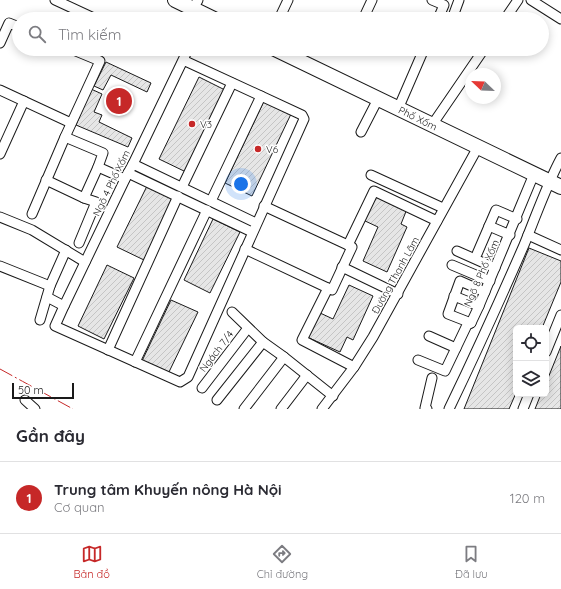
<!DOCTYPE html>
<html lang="vi">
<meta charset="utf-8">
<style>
body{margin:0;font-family:Quicksand,sans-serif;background:#f2f2f3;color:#2b2b33}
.controls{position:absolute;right:12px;bottom:12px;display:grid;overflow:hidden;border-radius:6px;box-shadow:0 2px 10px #0003}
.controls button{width:36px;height:36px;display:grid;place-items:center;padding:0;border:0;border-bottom:1px solid #e1e1e2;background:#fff;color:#2b2b33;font:20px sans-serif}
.compass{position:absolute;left:465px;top:68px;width:36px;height:36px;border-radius:50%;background:#fff;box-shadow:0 2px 10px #0003;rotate:293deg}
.scale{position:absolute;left:12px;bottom:10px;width:62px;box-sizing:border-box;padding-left:4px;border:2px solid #1a1a1a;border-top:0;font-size:11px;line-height:14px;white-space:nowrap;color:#1a1a1a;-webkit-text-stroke:3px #fff;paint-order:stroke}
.you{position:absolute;left:241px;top:184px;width:14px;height:14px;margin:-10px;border:3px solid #fff;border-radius:50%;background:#1a73e8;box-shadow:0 0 0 6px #1a73e833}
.badge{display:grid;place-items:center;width:26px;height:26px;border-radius:50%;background:#c62828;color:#fff;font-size:13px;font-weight:700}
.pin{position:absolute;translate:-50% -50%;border:2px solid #fff;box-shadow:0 1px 4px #0006}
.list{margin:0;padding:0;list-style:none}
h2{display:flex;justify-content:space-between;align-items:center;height:52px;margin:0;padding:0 16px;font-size:17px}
h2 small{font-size:13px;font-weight:400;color:#7c7c81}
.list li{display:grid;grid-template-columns:26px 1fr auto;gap:12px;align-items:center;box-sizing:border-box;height:72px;padding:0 16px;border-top:1px solid #e1e1e2}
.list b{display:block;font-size:15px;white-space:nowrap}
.list p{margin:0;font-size:13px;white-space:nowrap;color:#7c7c81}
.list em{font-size:13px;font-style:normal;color:#7c7c81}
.icon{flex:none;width:22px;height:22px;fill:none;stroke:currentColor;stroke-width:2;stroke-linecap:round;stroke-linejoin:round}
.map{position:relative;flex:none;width:561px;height:409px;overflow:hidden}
.search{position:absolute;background:#fff;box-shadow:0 2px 10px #0003;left:12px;right:12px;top:12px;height:44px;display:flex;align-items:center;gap:10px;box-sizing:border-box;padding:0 14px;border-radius:22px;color:#7c7c81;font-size:15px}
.sheet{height:124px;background:#fff}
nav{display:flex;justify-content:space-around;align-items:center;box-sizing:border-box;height:56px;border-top:1px solid #e1e1e2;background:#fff;font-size:11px;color:#7c7c81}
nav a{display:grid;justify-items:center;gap:2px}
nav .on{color:#c62828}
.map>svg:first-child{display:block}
.building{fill:url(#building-hatch);stroke:#1a1a1a}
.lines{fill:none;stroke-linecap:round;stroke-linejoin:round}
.minor-casing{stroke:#1a1a1a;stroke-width:11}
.highway-casing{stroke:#1a1a1a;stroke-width:16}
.minor{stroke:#fff;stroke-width:9}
.highway{stroke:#fff;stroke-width:14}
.power{stroke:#c62828;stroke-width:1;stroke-dasharray:14 3 2 3;stroke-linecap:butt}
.poi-dot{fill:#c62828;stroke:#fff;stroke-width:1.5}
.labels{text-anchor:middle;stroke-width:3;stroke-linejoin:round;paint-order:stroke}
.street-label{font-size:10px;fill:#1a1a1a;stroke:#fff}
.poi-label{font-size:10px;fill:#1a1a1a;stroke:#fff;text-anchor:start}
</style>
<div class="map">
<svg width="561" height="409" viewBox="0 0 561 409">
<defs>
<pattern id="building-hatch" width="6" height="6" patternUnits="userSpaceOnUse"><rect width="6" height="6" fill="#e6e6e6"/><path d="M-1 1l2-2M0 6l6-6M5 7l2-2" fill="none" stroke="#c5c5c5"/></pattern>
</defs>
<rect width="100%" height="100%" fill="#fff"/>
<g class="building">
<polygon points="106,62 151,83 147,92 111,75 103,90 94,86"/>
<polygon points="199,77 225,90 186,172 159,159"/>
<polygon points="91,89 102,94 94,112 102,115 99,122 132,138 128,147 76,125"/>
<polygon points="264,101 291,114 252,196 225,183"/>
<polygon points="147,186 173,199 144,260 117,247"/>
<polygon points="374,194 407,209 401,224 407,227 387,272 363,261 378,227 363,220"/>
<polygon points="213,219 240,232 210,293 184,280"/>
<polygon points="529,248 561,261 561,282 542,328 516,328 516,393 509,409 464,409"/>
<polygon points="107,265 134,278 104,339 78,326"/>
<polygon points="349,285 373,296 353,340 347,337 340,352 307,337 318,312 333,319"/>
<polygon points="171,300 198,312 168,374 142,361"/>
<polygon points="561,346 561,409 535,409 541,394 546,394 546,383"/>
</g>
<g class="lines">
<defs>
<g id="minor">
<polyline points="55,0 96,19"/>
<polyline points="432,0 444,5 438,19"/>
<polyline points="531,0 561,19"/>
<polyline points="193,9 198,0"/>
<polyline points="365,15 372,0"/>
<polyline points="279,19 288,0"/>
<polyline points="452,19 459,0"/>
<polyline points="505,19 518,0"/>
<polyline points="0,43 9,23 19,27"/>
<polyline points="183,60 302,115 304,119 188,377 180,382 55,326 64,306 128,173 133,164 183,60 188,49"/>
<polyline points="0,90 71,123"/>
<polyline points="398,109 424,49"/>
<polyline points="432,125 484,49"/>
<polyline points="361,132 378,99"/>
<polyline points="65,137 100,61 71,49"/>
<polyline points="0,154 24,101"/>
<polyline points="133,164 256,223"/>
<polyline points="128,173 252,232"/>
<polyline points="371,175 443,208"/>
<polyline points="46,180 84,198"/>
<polyline points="182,187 232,83"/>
<polyline points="211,201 261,96"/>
<polyline points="32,214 65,137 103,153 98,167 125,179"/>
<polyline points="0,217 32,230 85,262"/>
<polyline points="489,226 510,235"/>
<polyline points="528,235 561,250"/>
<polyline points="79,243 96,202 84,198 98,167"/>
<polyline points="348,245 374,191 437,221"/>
<polyline points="245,249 332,290 352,247 264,206"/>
<polyline points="457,251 495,268"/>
<polyline points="477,254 496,210 517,219"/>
<polyline points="452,265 490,281"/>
<polyline points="0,266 50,286"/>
<polyline points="342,267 398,294"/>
<polyline points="328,288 302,340 354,367"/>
<polyline points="454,296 479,306"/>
<polyline points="47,297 64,306"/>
<polyline points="232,312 263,342 284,357 333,396"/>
<polyline points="40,320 50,286 66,250"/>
<polyline points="471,323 448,314 460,281 485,292"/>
<polyline points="429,336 456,348"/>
<polyline points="108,350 178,196"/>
<polyline points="546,352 561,315"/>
<polyline points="418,360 445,371 467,325 471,323 479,306 534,174"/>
<polyline points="135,362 207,210"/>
<polyline points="202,388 248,328"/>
<polyline points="25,400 35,409"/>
<polyline points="217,400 263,342"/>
<polyline points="244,409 284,357"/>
<polyline points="281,409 307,375"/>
<polyline points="322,409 354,367 373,337 478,147"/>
<polyline points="427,409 425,408 432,378"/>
<path d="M449,409c26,-54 51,-109 75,-164 12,-29 22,-59 37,-87"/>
<polyline points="523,409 529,394"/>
</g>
<g id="highway">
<polyline points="175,0 214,19"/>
<polyline points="275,49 561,187"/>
</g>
</defs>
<use href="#minor" class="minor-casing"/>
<use href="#highway" class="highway-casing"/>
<use href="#minor" class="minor"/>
<use href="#highway" class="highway"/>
<polyline class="power" points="0,369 73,409"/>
</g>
<g class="poi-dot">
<circle cx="192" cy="124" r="4"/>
<circle cx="258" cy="149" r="4"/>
</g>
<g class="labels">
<g class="street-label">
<text transform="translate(418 118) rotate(26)" y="4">Phố Xốm</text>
<text transform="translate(111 183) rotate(-64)" y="4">Ngõ 4 Phố Xốm</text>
<text transform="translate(481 273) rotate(-66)" y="4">Ngõ 8 Phố Xốm</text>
<text transform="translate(395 275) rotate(-61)" y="4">Đường Thanh Lãm</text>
<text transform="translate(216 351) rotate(-53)" y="4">Ngách 7/4</text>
</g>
<g class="poi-label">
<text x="200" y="128">V3</text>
<text x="266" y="153">V6</text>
</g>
</g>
</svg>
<div class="controls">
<button><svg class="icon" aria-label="locate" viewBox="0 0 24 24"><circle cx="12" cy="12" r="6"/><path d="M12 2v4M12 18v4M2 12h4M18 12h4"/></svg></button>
<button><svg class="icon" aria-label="layers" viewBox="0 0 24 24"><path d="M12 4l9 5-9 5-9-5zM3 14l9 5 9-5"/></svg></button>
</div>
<svg class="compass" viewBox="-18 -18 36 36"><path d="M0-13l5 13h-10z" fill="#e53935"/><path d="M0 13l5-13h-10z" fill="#7c7c81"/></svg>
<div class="scale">50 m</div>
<div class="you"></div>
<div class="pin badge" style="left:119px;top:101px">1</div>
<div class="search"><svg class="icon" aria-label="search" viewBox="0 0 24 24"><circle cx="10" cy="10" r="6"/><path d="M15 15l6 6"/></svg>Tìm kiếm</div>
</div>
<section class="sheet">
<h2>Gần đây<small></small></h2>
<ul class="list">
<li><span class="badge">1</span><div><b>Trung tâm Khuyến nông Hà Nội</b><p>Cơ quan</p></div><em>120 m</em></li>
</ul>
</section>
<nav>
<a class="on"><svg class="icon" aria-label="map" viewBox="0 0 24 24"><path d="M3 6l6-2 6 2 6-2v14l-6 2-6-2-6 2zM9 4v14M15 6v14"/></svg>Bản đồ</a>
<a><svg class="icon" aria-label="directions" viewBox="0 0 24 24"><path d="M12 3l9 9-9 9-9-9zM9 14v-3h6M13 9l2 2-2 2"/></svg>Chỉ đường</a>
<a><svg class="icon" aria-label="saved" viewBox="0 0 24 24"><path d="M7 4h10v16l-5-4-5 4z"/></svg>Đã lưu</a>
</nav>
